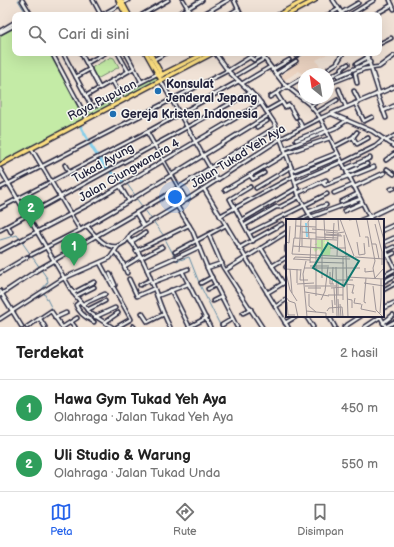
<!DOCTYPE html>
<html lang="id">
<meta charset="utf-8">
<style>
body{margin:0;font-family:"Balsamiq Sans",sans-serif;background:#f2f2f2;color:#222}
.compass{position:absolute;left:298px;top:68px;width:36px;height:36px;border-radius:50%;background:#fff;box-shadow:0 4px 16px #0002;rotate:330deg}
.you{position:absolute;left:175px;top:197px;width:14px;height:14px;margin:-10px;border:3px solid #fff;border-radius:50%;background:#1a73e8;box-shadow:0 0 0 6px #1a73e833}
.badge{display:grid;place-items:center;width:26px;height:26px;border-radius:50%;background:#2563eb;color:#fff;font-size:13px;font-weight:700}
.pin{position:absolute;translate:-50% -33px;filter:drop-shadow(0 1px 2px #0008)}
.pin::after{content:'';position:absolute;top:21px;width:14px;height:12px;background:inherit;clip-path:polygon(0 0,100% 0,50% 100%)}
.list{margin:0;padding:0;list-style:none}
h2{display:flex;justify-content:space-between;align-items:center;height:52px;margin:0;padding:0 16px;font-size:17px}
h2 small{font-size:13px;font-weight:400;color:#767676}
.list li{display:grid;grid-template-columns:26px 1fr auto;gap:12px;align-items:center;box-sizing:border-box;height:56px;padding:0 16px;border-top:1px solid #e0e0e0}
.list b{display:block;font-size:15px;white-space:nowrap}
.list p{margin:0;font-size:13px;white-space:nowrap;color:#767676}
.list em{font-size:13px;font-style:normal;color:#767676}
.icon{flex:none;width:22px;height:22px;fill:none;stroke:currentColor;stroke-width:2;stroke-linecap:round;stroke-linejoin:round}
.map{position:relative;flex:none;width:394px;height:327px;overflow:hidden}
.search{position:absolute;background:#fff;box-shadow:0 4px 16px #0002;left:12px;right:12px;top:12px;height:44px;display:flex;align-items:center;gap:10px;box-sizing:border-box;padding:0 14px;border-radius:8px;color:#767676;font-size:15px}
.sheet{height:164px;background:#fff}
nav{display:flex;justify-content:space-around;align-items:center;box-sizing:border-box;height:56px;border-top:1px solid #e0e0e0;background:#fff;font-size:11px;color:#767676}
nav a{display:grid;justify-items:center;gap:2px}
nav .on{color:#2563eb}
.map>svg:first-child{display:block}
.built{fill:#ecd4c2}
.green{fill:#c4eba6;stroke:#738670}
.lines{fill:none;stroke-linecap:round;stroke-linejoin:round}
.stream{stroke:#5f8aa4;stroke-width:1}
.river{stroke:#88cfea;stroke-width:3}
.minor-casing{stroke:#22223b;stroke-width:5.5}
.major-casing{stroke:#22223b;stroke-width:6}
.minor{stroke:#f6f6f2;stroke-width:2.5}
.major{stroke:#fddf80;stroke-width:3.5}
.poi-dot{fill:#1f6fb2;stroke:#f6f6f2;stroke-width:1.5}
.labels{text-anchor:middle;stroke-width:3;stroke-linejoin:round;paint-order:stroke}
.poi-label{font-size:12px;font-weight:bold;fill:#22223b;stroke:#f6f6f2;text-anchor:start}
.street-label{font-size:12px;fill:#22223b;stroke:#f6f6f2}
.inset-river{fill:none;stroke:#88cfea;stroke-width:2}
.inset-road{fill:none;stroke:#9e9598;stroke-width:1}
.view{fill:#0f766e;fill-opacity:0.15;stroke:#0f766e;stroke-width:2}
.inset-edge{fill:none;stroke:#22223b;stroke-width:2}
</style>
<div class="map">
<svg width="394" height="327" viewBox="0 0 394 327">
<rect width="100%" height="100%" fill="#f0e2d6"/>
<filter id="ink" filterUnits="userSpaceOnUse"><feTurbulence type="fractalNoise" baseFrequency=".025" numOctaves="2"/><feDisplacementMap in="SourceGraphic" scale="8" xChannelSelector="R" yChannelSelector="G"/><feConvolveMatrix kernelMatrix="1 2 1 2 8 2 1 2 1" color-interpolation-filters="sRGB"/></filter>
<g filter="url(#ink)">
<polygon class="built" points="308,53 329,53 316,60 320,67 309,74 301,73 299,71 283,81 279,77 288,71 286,67"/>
<g class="green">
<polygon points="15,26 15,53 50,53 84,118 0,163 0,34"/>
<polygon points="111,57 114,58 119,67 97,79 91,68"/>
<polygon points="157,74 160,80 87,118 83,112"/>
</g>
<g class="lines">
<g class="stream">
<polyline points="18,0 26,13"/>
<polyline points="224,63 228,69"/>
<polyline points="231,71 243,83"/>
<polyline points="244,84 249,89"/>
<polyline points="297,183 299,192"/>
<polyline points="127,184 135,195"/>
<polyline points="300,194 304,203"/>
<polyline points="136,198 164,236"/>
<polyline points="165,239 177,261 189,257 200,285 221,327"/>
<polyline points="0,240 17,235 47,278 48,282 42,289 55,315"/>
</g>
<path class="river" d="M80,125c9,18 24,47 43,56"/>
<defs>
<g id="minor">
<polyline points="22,0 31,15"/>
<polyline points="93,0 101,15"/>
<polyline points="183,0 192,15"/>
<polyline points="234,0 241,15"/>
<polyline points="333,0 343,15"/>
<polyline points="390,0 394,9"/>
<polyline points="190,7 202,0"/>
<polyline points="341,13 358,3"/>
<polyline points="102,15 128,0"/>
<polyline points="142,15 168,0"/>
<polyline points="176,15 188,8"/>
<polyline points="202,15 228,0"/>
<polyline points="228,15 238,9"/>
<polyline points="328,15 339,9"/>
<polyline points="350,15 374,0"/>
<polyline points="374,15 392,5"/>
<polyline points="0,31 15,22"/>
<polyline points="0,33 15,25"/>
<polyline points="379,44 391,38"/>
<polyline points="52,53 87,119"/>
<polyline points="63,53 92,107"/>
<polyline points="81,53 99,87"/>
<polyline points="118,53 128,71"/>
<polyline points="126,53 141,81"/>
<polyline points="215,53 228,71 258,99 275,124 291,167 299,197 313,220"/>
<polyline points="260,53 284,84 309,104 319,116 371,220"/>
<polyline points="366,53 379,93"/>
<polyline points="296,56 301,53"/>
<polyline points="153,60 166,53"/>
<polyline points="87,63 105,53"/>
<polyline points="356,64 368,57"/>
<polyline points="329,68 337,63 343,53"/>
<polyline points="272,70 289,60"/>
<polyline points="276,74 296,61"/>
<polyline points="237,75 264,59"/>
<polyline points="338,76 370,62"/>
<polyline points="76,77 90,69"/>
<polyline points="328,78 342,70 342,68 348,64"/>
<polyline points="112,80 123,100"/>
<polyline points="161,81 217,180"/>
<polyline points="243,83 270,67"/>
<polyline points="357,83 355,73 364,69 379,67 394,56"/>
<polyline points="328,84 351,75"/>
<polyline points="339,89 346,107"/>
<polyline points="354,91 359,101"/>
<polyline points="277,94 285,107 289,105 296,117"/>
<polyline points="377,94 386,118"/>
<polyline points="86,96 134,68"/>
<polyline points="270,97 300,79"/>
<polyline points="300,97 304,93"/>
<polyline points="355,103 364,121 372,117"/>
<polyline points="311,106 322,99"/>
<polyline points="266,111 282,102"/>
<polyline points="383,111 394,106"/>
<polyline points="83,112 157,74"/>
<polyline points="317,112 337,100"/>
<polyline points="332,114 372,131 394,146"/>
<polyline points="299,120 302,127"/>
<polyline points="257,127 267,121"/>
<polyline points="147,132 186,200"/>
<polyline points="353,137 357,144 368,138"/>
<polyline points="296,140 325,128"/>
<polyline points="386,141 394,136"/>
<polyline points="334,147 353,137 357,132"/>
<polyline points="31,148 80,230"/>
<polyline points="284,149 337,127 347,120"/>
<polyline points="286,153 330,138"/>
<polyline points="386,160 394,154"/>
<polyline points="342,163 376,146 384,139"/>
<polyline points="65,165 69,172"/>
<polyline points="0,169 73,293 90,313 112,327"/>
<polyline points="345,169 370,158"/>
<polyline points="387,169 394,174"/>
<polyline points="292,171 337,153"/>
<polyline points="347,173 367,164"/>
<polyline points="250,175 253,179 264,173"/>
<polyline points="349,177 374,167"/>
<polyline points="296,182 341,162"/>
<polyline points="322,182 325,185 348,176"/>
<polyline points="120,186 129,201"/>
<polyline points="250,187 230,199 253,241"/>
<polyline points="354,187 384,173"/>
<polyline points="0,188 229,70 250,57 254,60 267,53"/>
<polyline points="256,188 291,167"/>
<polyline points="204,189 288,327"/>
<polyline points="391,189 394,188"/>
<polyline points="225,190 286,154"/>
<polyline points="298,193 326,180"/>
<polyline points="334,193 353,185"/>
<polyline points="341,202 357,194"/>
<polyline points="177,206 192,230 209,272 237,327"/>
<polyline points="0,208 147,132 239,81"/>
<polyline points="344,211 362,203"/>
<polyline points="308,212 326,205"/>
<polyline points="136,213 143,225"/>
<polyline points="220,216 294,176 339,157"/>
<polyline points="311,217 360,199"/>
<polyline points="369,217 394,205"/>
<polyline points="242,220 297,188"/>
<polyline points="300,220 310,215"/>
<polyline points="361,220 369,217"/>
<polyline points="245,225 276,207 280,207 299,197"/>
<polyline points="8,226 11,232"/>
<path d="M87,226c7,8 19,24 31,20"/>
<polyline points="0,230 251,92"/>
<polyline points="383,230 394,225"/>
<polyline points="249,233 327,194"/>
<polyline points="209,235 223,267 262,327"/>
<path d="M128,238c22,24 27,61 42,89"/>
<polyline points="131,242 145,233"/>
<polyline points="383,243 394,238"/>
<polyline points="383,245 394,267"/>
<polyline points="287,247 287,251"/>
<polyline points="239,248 282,224"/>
<polyline points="261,248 283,283"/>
<polyline points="0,251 88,205 261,103"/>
<polyline points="136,251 189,225"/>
<polyline points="115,252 122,261 127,273"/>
<polyline points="175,252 226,225"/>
<polyline points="383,252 394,247"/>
<polyline points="31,255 80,230 116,209 269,115"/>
<polyline points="388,256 394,253"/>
<polyline points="141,258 162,247"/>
<polyline points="176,258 199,247"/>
<polyline points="100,263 131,319 117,327"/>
<polyline points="125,266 140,257"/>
<polyline points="272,266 287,257"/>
<polyline points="286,267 287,266"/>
<polyline points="207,268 222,263"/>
<polyline points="147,270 174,258"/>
<polyline points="226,270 287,232"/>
<polyline points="182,271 210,327"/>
<polyline points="0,273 27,257"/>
<polyline points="110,274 115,285 113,286"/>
<polyline points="383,276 394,270"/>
<polyline points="129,279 137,296 153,289"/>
<polyline points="383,282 394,276"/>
<polyline points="151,283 188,269"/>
<polyline points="201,283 212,277"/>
<polyline points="140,285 150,280"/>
<polyline points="208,289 216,285"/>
<polyline points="171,290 189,326"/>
<polyline points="383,290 394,284"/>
<polyline points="0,291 22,327"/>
<polyline points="73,293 94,282"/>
<polyline points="267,293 287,281"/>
<polyline points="0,295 39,269 160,199 276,127"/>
<polyline points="76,296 94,287"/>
<polyline points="157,296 188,284"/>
<polyline points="213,301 221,297"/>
<path d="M80,302l-4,3c3,8 10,13 18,17"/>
<polyline points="83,304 105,294"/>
<polyline points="275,307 287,299"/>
<polyline points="383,308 394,303"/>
<polyline points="87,310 105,301"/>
<polyline points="142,313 148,322 164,314"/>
<polyline points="243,313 251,309"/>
<polyline points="306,316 313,327"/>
<polyline points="329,316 335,327"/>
<polyline points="380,316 386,327"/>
<polyline points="95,317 115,308"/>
<polyline points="55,318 66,313"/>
<polyline points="0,319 62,279 110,258 118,246 125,242 132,233 177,206 280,139 321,118 394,87"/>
<polyline points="40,319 45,327"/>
<polyline points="71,322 75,327"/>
<polyline points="105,322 118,313"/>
<polyline points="285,323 297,316"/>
<polyline points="383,323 393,315"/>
<polyline points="222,325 232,319"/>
<polyline points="133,326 134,327"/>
<polyline points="27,327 51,311 62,327"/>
<polyline points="63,327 77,318"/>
<polyline points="189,327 206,318"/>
<polyline points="344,327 361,316"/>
<polyline points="365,327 380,317"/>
<polyline points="385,327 394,322"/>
</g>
<g id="major">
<polyline points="118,0 126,15"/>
<polyline points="121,0 129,15"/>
<polyline points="278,15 305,0"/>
<polyline points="287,15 315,0"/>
<polyline points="146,53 160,78"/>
<polyline points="150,53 162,75"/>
<polyline points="159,76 205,53"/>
<polyline points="0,165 213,53"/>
</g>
</defs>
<use href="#minor" class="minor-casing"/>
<use href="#major" class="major-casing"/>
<use href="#minor" class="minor"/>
<use href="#major" class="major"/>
</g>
</g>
<g class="poi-dot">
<circle cx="158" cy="91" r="4"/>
<circle cx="113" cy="114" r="4"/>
</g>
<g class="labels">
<g class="poi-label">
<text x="166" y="88">Konsulat<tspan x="166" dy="14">Jenderal Jepang</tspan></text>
<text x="121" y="118">Gereja Kristen Indonesia</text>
</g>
<g class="street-label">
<text transform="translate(102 100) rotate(-27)" y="4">Raya Puputan</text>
<text transform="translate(238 156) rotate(-32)" y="4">Jalan Tukad Yeh Aya</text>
<text transform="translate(103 163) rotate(-29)" y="4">Tukad Ayung</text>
<text transform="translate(129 170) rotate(-30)" y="4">Jalan Ciungwanara 4</text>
</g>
</g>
<g transform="translate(286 219)">
<rect width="98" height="98" fill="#f0e2d6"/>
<path d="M31,21h12l-1,5 -2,-5 -2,3 7,3 -1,9 7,1 -19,-1 3,-1 -2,-5 -4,3 -2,-4h4v-3h-3l3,-2z" fill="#c4eba6"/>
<path class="inset-river" d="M20,4l1,14"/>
<path class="inset-road" d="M30,0v20M38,0l1,20M52,0l1,12M54,0l14,37M81,0l8,42 -2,7 2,11M92,0l6,21M63,1l7,-1 4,18M89,5l7,28v13M10,7l20,1M16,7v21M26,10l26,2M16,13l14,1M40,13l12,1M38,15l17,1M39,16l17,1M58,16l2,21M30,18l22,1M79,18h3l1,10M9,19l1,-19M14,19l1,-19M23,20l-1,-17 2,-3M47,20l1,-16M36,21v38M51,21l-43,-2 -2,16 62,3M0,23l3,1 1,-17M71,23l2,13M86,25h4l3,15M7,27l28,2M44,29h16M13,33l1,-13M73,36l6,-1 -1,-11M51,37l1,-23 6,-1M57,38v43M60,38l2,60M69,38l29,2M7,40l17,1M8,40l1,-2 55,2M20,42l-3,13 4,43M24,43l34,1M24,44l1,-24M24,47h19M50,48l1,50M18,49h56M79,49v4l9,-1M0,50l15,1M4,50l2,24M11,50v14M15,50l-1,11h8M44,53v12h4M0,54l4,17 7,11M61,58l37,2M80,59l-2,24 2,1M89,59l9,-10M51,61h16M52,62v14M78,64l20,3M11,65l17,-1M46,65l1,-17M59,65l9,1 -2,8h2M19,67h31M87,67l3,24 7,7M22,69h13M45,69l13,-1M48,69l1,17M19,73l24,4M23,75v12l7,6M42,76h15M30,77v-57M0,78l3,4 6,2 3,14M69,79l-1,5 7,1M95,79v-19M52,80l1,18M61,80l5,1v8M35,81l4,-9 3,-24M46,81l1,13M1,83l1,13h7M54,85l1,13M76,85l-1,5 15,3M20,92l20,2v4M41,92l2,-3 13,-1 1,10M94,94l1,-15"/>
<path class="view" d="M42,24l31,18 -15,25 -31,-18z"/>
<rect width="98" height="98" class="inset-edge"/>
</g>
</svg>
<svg class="compass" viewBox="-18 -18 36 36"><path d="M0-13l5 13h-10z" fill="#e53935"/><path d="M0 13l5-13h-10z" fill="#767676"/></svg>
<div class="you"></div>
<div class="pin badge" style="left:74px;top:266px;background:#2e9e5b">1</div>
<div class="pin badge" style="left:31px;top:228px;background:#2e9e5b">2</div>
<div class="search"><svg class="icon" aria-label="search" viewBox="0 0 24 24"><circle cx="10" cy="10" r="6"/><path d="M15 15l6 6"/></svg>Cari di sini</div>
</div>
<section class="sheet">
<h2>Terdekat<small>2 hasil</small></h2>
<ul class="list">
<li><span class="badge" style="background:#2e9e5b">1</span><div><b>Hawa Gym Tukad Yeh Aya</b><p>Olahraga · Jalan Tukad Yeh Aya</p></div><em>450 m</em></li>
<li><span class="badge" style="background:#2e9e5b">2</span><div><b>Uli Studio &amp; Warung</b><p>Olahraga · Jalan Tukad Unda</p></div><em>550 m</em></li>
</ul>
</section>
<nav>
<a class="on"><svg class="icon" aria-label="map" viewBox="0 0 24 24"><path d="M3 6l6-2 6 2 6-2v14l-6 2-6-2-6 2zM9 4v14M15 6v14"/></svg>Peta</a>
<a><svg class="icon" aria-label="directions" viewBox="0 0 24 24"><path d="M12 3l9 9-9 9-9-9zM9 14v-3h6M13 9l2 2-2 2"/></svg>Rute</a>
<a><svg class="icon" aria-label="saved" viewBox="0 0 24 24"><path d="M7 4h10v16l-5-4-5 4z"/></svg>Disimpan</a>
</nav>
